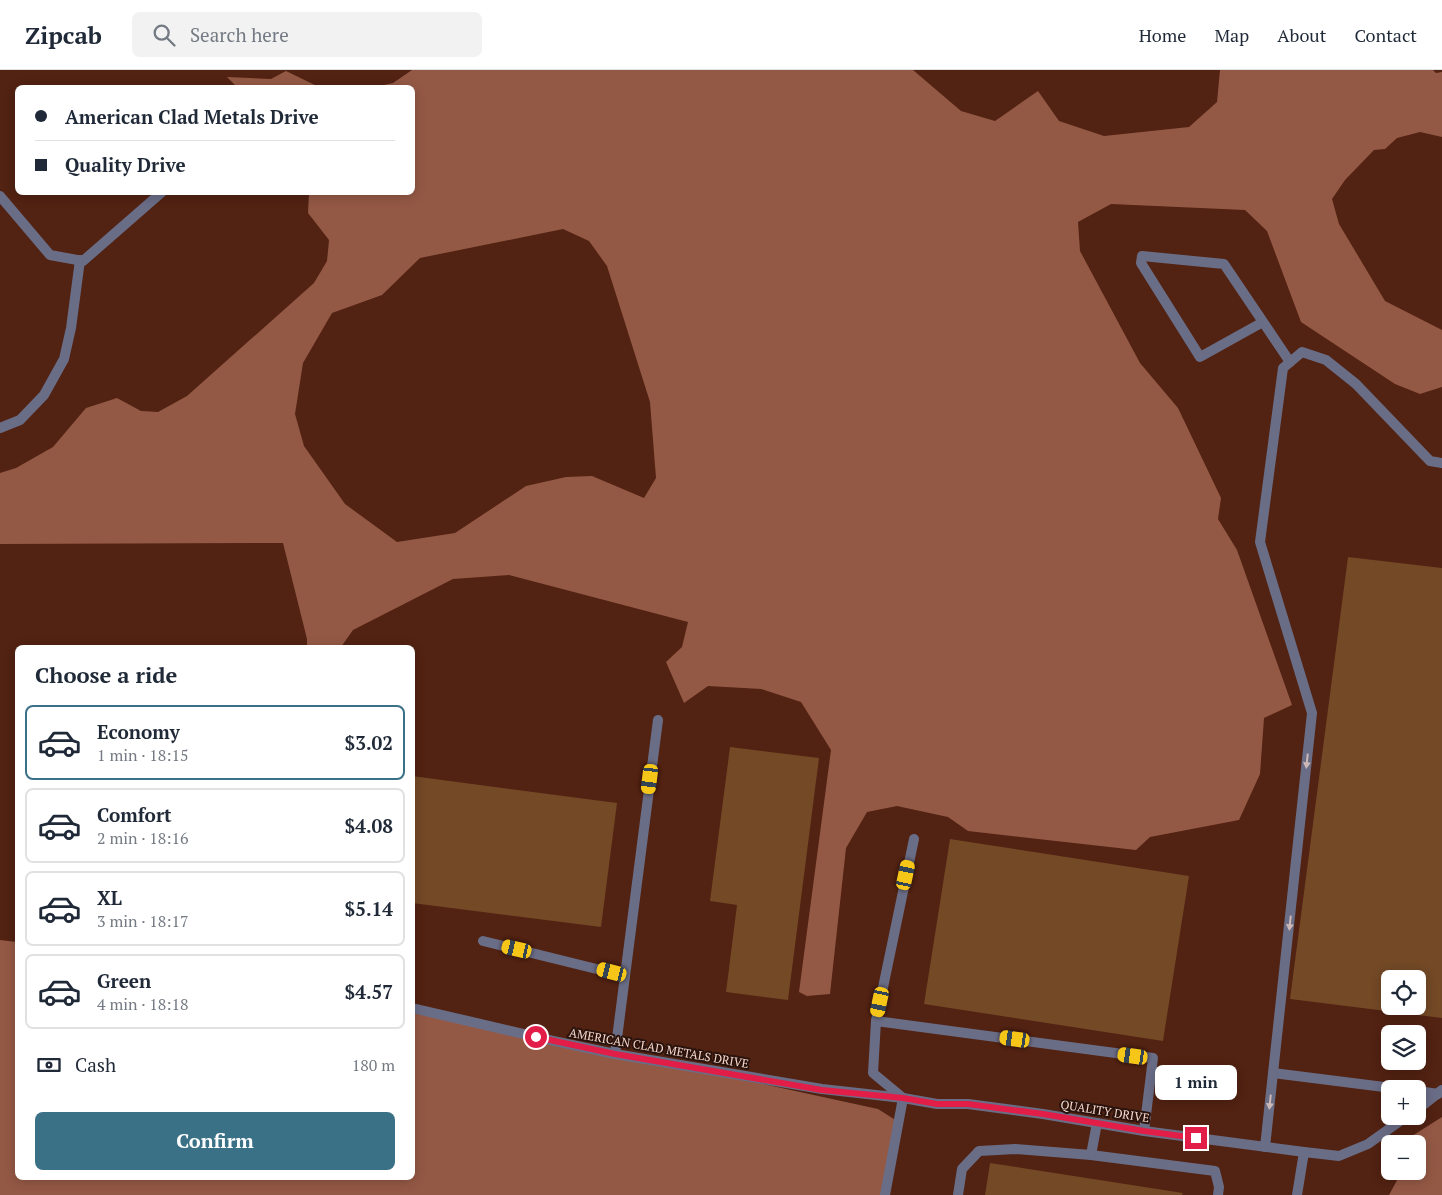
<!DOCTYPE html>
<meta charset="utf-8">
<style>
body{margin:0;font-family:"PT Serif",serif;background:#f2f2f3;color:#1f2937;height:100vh;display:flex;flex-direction:column;font-size:19px;white-space:nowrap}
*{box-sizing:border-box;margin:0}
p{font-size:16px;color:#747a83}
.icon{flex:none;width:28px;height:28px;fill:none;stroke:currentColor;stroke-width:2;stroke-linecap:round;stroke-linejoin:round}
.map{position:relative;flex:1;overflow:hidden}
.drawer{position:absolute;left:15px;top:575px;width:400px;height:535px;display:flex;flex-direction:column;background:#fff;border-radius:8px;box-shadow:0 2px 12px #0003}
.drawer>*{flex:none}
.guide{position:absolute;left:15px;top:15px;width:400px;height:110px;border-radius:8px;box-shadow:0 2px 12px #0003;display:grid;align-content:center;height:110px;padding:0 20px;background:#fff}
.tools{position:absolute;left:1381px;top:900px;display:grid;gap:10px}
.tools a{display:grid;place-items:center;width:45px;height:45px;border-radius:8px;background:#fff;box-shadow:0 2px 12px #0003;font-size:25px}
.end{position:absolute;width:22px;height:22px;margin:-11px;border:6px solid #e11d48;background:#fff;box-shadow:0 0 0 2px #fff}
.from{border-radius:50%}
.bubble{position:absolute;height:35px;border-radius:8px;background:#fff;box-shadow:0 2px 12px #0003;font-size:16px;font-weight:600;line-height:35px;text-align:center}
.car{position:absolute;width:15px;height:30px;margin:-15px -8px;border-radius:6px;box-shadow:0 0 4px 1px #0007;background:linear-gradient(#f5c518 24%,#345 0 40%,#f5c518 0 76%,#345 0 86%,#f5c518 0)}
.guide b{display:flex;align-items:center;gap:18px;height:48px;font-size:19px}
.guide b+b{border-top:1px solid #e0e1e3}
.guide i{width:12px;height:12px;background:#1f2937}
ul{padding:0;list-style:none}
li{display:flex;align-items:center;gap:15px;height:75px;margin:0 10px 8px;padding:0 10px;border:2px solid #e0e1e3;border-radius:8px}
li div{flex:1}
li b{display:block;font-size:19px}
li em{font-style:normal;font-weight:600}
li.current{border-color:#3a7186}
li>.icon{width:45px;height:45px;stroke-width:1.5}
h2{padding:0 20px;font-size:22px;line-height:60px}
.pay{display:flex;align-items:center;gap:12px;height:55px;padding:0 20px;font-size:19px}
.pay p{margin-inline-start:auto}
.primary-button{display:flex;gap:10px;margin-top:auto;padding:10px 20px}
.primary-button a{flex:1;height:58px;border-radius:8px;background:#3a7186;color:#fff;font-size:20px;font-weight:600;line-height:58px;text-align:center}
header{display:flex;align-items:center;gap:30px;box-sizing:border-box;height:70px;padding:0 25px;background:#fff;border-bottom:1px solid #e0e1e3}
header strong{font-size:24px}
nav{display:flex;gap:28px;margin-inline-start:auto;font-size:18px}
.search{width:350px;height:45px;background:#f2f2f3;display:flex;align-items:center;gap:12px;box-sizing:border-box;padding:0 18px;border-radius:8px;color:#747a83;font-size:19px}
.map>svg:first-child{display:block}
</style>
<header>
<strong>Zipcab</strong>
<div class="search"><svg class="icon" aria-label="search" viewBox="0 0 24 24"><circle cx="10" cy="10" r="6"/><path d="M15 15l6 6"/></svg>Search here</div>
<nav><a>Home</a><a>Map</a><a>About</a><a>Contact</a></nav>
</header>
<div class="map">
<svg width="1442" height="1125" viewBox="0 0 1442 1125">
<rect width="100%" height="100%" fill="#522212"/>
<g fill="#945945" fill-rule="evenodd">
<path d="M412 0H913L961 41 995 51 1038 21 1059 51 1104 66 1189 57 1217 32 1220 0H1433L1436 3 1442 2V67L1420 62 1397 68 1385 79 1374 80 1345 110 1332 129 1339 154 1385 231 1442 260V317L1420 324 1395 314 1301 252 1267 161 1245 140 1111 134 1078 152 1080 181 1140 293 1178 338 1221 428 1218 449 1237 480 1292 635 1264 648 1260 704 1239 750 1150 767 1136 780 968 761 948 747 897 736 867 742 846 778 830 924 807 926 799 922 831 680 801 632 761 619 708 616 684 633 666 592 682 577 688 552 509 505 453 509 353 560 341 577H307V569L283 473 0 474V403L16 398 53 377 86 338 117 328 141 341 158 342 187 326 314 213 327 191 329 170 308 143 309 123 412 122V18L375 17 393 13ZM563 159 589 171 607 196 650 332 656 408 644 428 592 406 566 407 526 416 455 463 397 472 345 434 304 376 295 344 303 293 332 243 382 225 420 188Z"/>
<path d="M286 1 319 17H237L227 7 271 9Z"/>
<path d="M0 870 17 872 18 1108H412L413 938 878 1039 897 1051 887 1125H0Z"/>
<path d="M1442 1047V1125H1389L1402 1101H1418V1074H1404V1071Z"/>
</g>
<g fill="#734926" fill-rule="evenodd">
<path d="M1348 487 1442 498V948L1290 929ZM1390 909H1418V936H1390Z"/>
<path d="M730 677 819 688 788 930 726 922 737 835 710 831Z"/>
<path d="M412 706 617 733 601 857 412 833Z"/>
<path d="M950 769 1189 806 1163 971 924 934Z"/>
<path d="M990 1093 1183 1123 1182 1125H985Z"/>
</g>
<g fill="none" stroke-linecap="round" stroke-linejoin="round">
<g stroke="#6a6d86" stroke-width="10">
<path d="M0 126 50 185 83 191 162 122"/>
<path d="M1263 252 1200 287 1141 193 1142 186 1224 194 1290 292"/>
<path d="M0 358 20 350 44 325 64 289 71 258 80 190"/>
<path d="M483 871 625 906 615 984"/>
<path d="M625 906 658 650"/>
<path d="M876 951 1153 988 1144 1061"/>
<path d="M1273 1003 1400 1019"/>
<path d="M1418 1021 1438 1024"/>
<path d="M903 1028 873 1003 876 951 914 769"/>
<path d="M1418 1039 1442 1020"/>
<path d="M1097 1053 1091 1085 1215 1101 1219 1117 1218 1125"/>
<path d="M1265 1077 1312 643 1260 472 1283 298 1302 282 1326 290 1356 314 1430 391 1442 393"/>
<path d="M958 1125 962 1099 979 1081 1015 1079 1091 1085"/>
<path d="M1297 1125 1304 1082 1339 1086 1368 1074 1407 1046"/>
</g>
<g stroke="#6a6d86" stroke-width="10">
<path d="M412 938 554 971 615 984 822 1019 903 1028 937 1034H968L1043 1044 1144 1061 1304 1082"/>
<path d="M885 1125 903 1028"/>
</g>
</g>
<defs><path id="oneway-solid" d="M-6-.8H1V-3.2L6.5 0L1 3.2V.8H-6Z" transform="scale(1.25)"/></defs>
<g fill="#cdb8b8">
<use href="#oneway-solid" transform="translate(1307 691) rotate(96)"/>
<use href="#oneway-solid" transform="translate(1290 853) rotate(96)"/>
<use href="#oneway-solid" transform="translate(1270 1032) rotate(96)"/>
</g>
<g fill="none" stroke-linecap="round" stroke-linejoin="round">
<path stroke="#e11d48" stroke-width="6" d="M536 967 615 984 822 1020 903 1028 937 1034H968L1043 1044 1144 1061 1196 1068"/>
</g>
<g text-anchor="middle" dominant-baseline="central" stroke-width="4" stroke-linejoin="round" paint-order="stroke">
<g font-size="12" fill="#f7d8cd" stroke="#29130c">
<text transform="translate(659 978) rotate(10)">AMERICAN CLAD METALS DRIVE</text>
<text transform="translate(1105 1041) rotate(9)">QUALITY DRIVE</text>
</g>
</g>
</svg>
<div class="tools">
<a><svg class="icon" aria-label="locate" viewBox="0 0 24 24"><circle cx="12" cy="12" r="6"/><path d="M12 2v4M12 18v4M2 12h4M18 12h4"/></svg></a>
<a><svg class="icon" aria-label="layers" viewBox="0 0 24 24"><path d="M12 4l9 5-9 5-9-5zM3 14l9 5 9-5"/></svg></a>
<a>+</a>
<a>−</a>
</div>
<i class="end from" style="left:536px;top:967px"></i>
<i class="end" style="left:1196px;top:1068px"></i>
<div class="bubble" style="left:1155px;top:995px;width:82px">1 min</div>
<i class="car" style="left:650px;top:709px;rotate:187deg"></i>
<i class="car" style="left:906px;top:805px;rotate:12deg"></i>
<i class="car" style="left:517px;top:879px;rotate:283deg"></i>
<i class="car" style="left:612px;top:902px;rotate:284deg"></i>
<i class="car" style="left:880px;top:932px;rotate:192deg"></i>
<i class="car" style="left:1015px;top:969px;rotate:278deg"></i>
<i class="car" style="left:1133px;top:986px;rotate:278deg"></i>
<div class="guide">
<b><i class="from"></i>American Clad Metals Drive</b>
<b><i></i>Quality Drive</b>
</div>
<section class="drawer">
<h2>Choose a ride</h2>
<ul>
<li class="current"><svg class="icon" aria-label="car" viewBox="0 0 24 24"><path d="M5 17H2v-5l4-1 3-4h7l3 4 3 1v5h-3M9 17h6M6 11h13"/><circle cx="7" cy="17" r="2"/><circle cx="17" cy="17" r="2"/></svg><div><b>Economy</b><p>1 min · 18:15</p></div><em>$3.02</em></li>
<li><svg class="icon" aria-label="car" viewBox="0 0 24 24"><path d="M5 17H2v-5l4-1 3-4h7l3 4 3 1v5h-3M9 17h6M6 11h13"/><circle cx="7" cy="17" r="2"/><circle cx="17" cy="17" r="2"/></svg><div><b>Comfort</b><p>2 min · 18:16</p></div><em>$4.08</em></li>
<li><svg class="icon" aria-label="car" viewBox="0 0 24 24"><path d="M5 17H2v-5l4-1 3-4h7l3 4 3 1v5h-3M9 17h6M6 11h13"/><circle cx="7" cy="17" r="2"/><circle cx="17" cy="17" r="2"/></svg><div><b>XL</b><p>3 min · 18:17</p></div><em>$5.14</em></li>
<li><svg class="icon" aria-label="car" viewBox="0 0 24 24"><path d="M5 17H2v-5l4-1 3-4h7l3 4 3 1v5h-3M9 17h6M6 11h13"/><circle cx="7" cy="17" r="2"/><circle cx="17" cy="17" r="2"/></svg><div><b>Green</b><p>4 min · 18:18</p></div><em>$4.57</em></li>
</ul>
<div class="pay"><svg class="icon" aria-label="cash" viewBox="0 0 24 24"><path d="M3 7h18v10H3z"/><circle cx="12" cy="12" r="2"/></svg>Cash<p>180 m</p></div>
<div class="primary-button"><a>Confirm</a></div>
</section>
</div>
